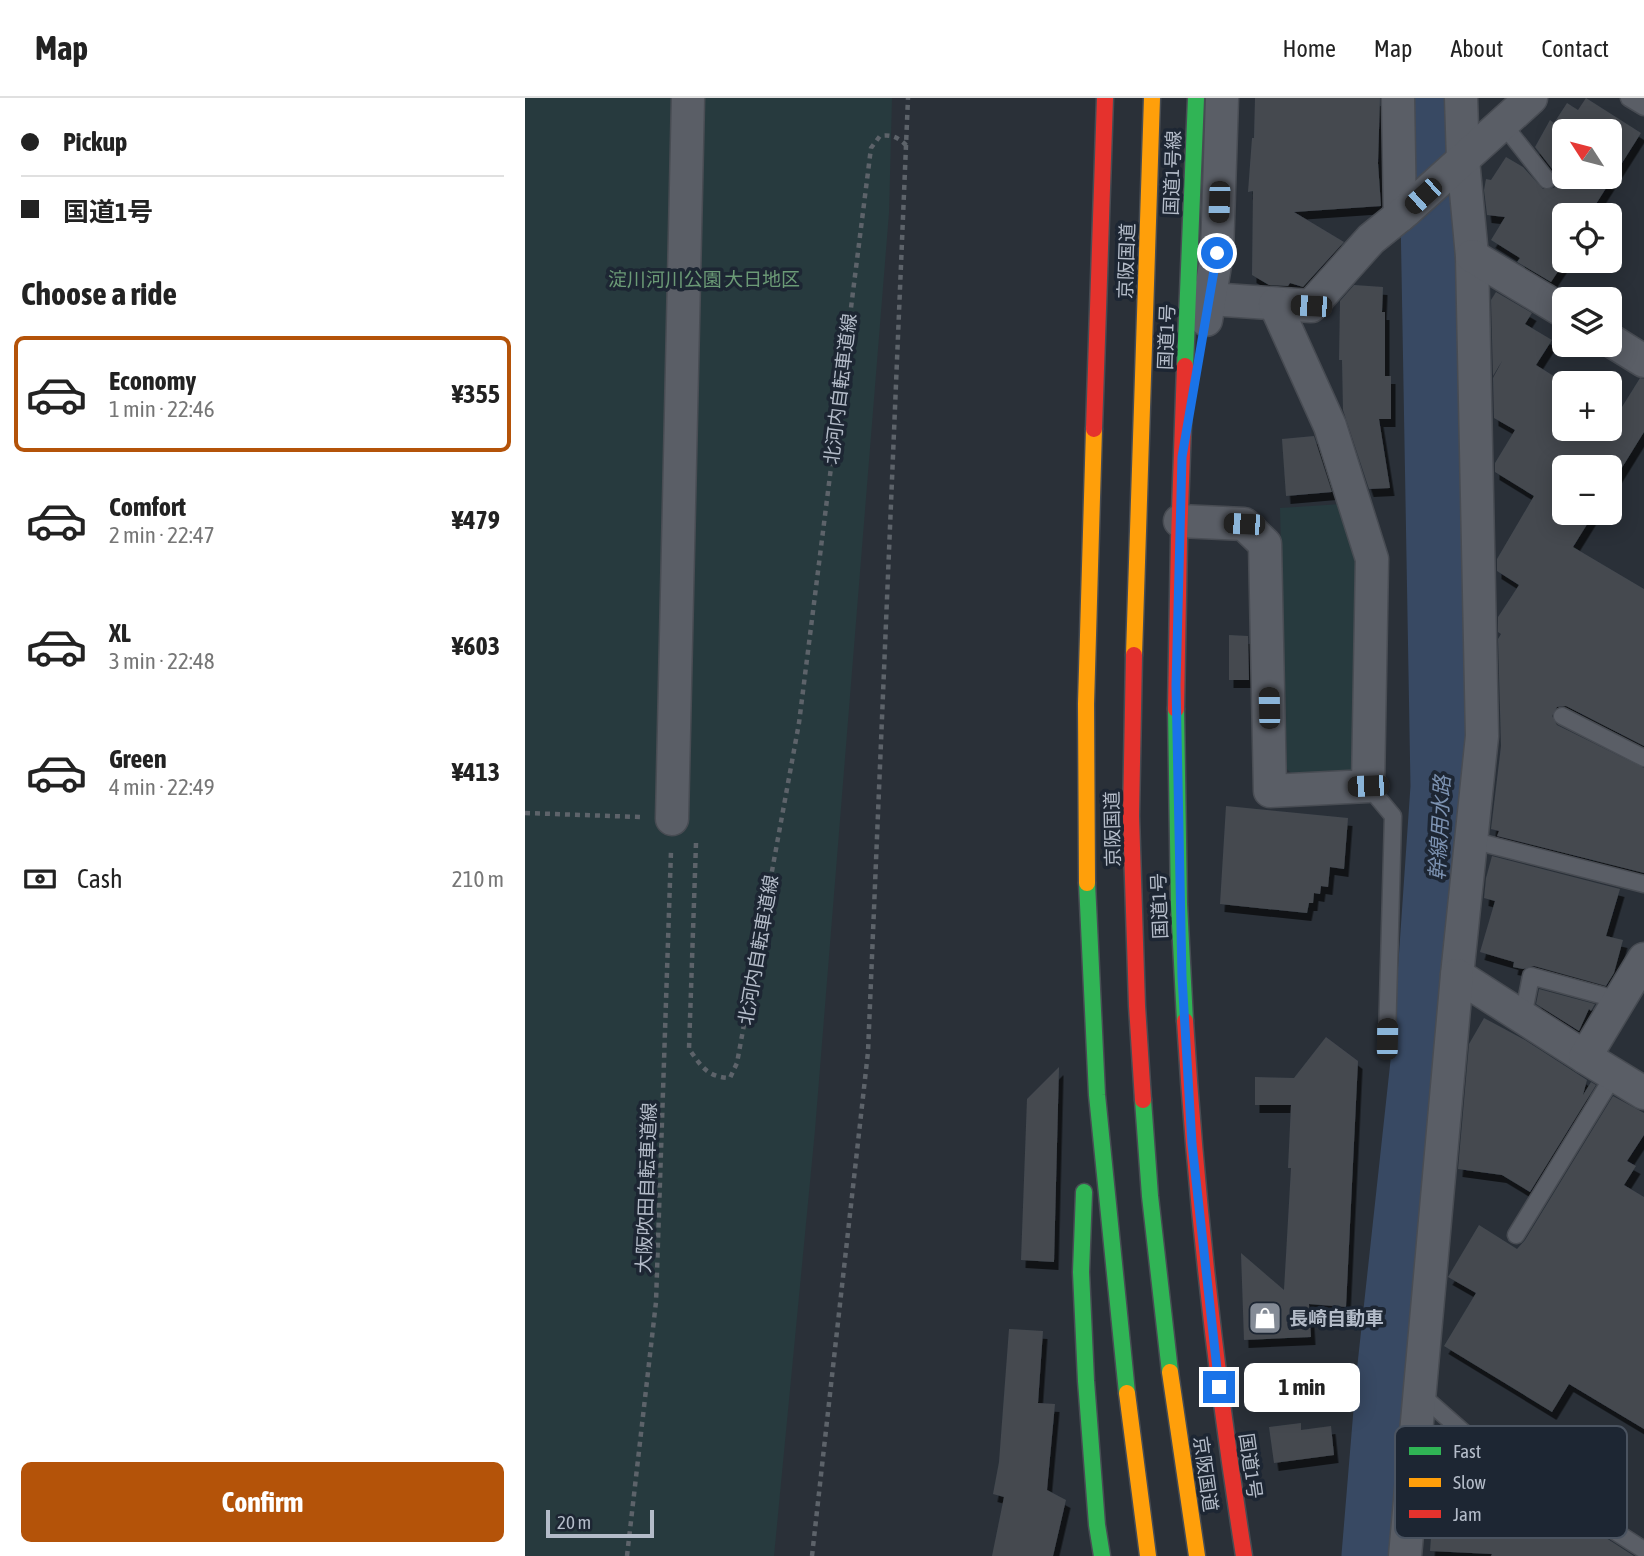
<!DOCTYPE html>
<meta charset="utf-8">
<style>
body{margin:0;font-family:"Asap Condensed","Noto Sans JP",sans-serif;background:#f6f6f6;color:#222;height:100vh;display:flex;flex-direction:column;font-size:26px;white-space:nowrap}
*{box-sizing:border-box;margin:0}
p{font-size:23px;color:#767676}
.icon{flex:none;width:38px;height:38px;fill:none;stroke:currentColor;stroke-width:2;stroke-linecap:round;stroke-linejoin:round}
.map{position:relative;flex:1;overflow:hidden}
.details{display:flex;flex-direction:column;background:#fff;width:525px}
.details>*{flex:none}
.top-card{display:grid;align-content:center;height:154px;padding:0 21px;background:#fff}
.needle{width:46px;rotate:306deg}
.controls{position:absolute;left:1027px;top:21px;display:grid;gap:14px}
.controls a{display:grid;place-items:center;width:70px;height:70px;border-radius:10px;background:#fff;box-shadow:0 4px 18px #0003;font-size:35px}
.scale{position:absolute;left:21px;bottom:18px;width:108px;box-sizing:border-box;padding-left:7px;border:4px solid #b4bcc9;border-top:0;font-size:19px;line-height:24px;white-space:nowrap;color:#b4bcc9;-webkit-text-stroke:5px #1d2633;paint-order:stroke}
.end{position:absolute;width:32px;height:32px;margin:-16px;border:9px solid #1a73e8;background:#fff;box-shadow:0 0 0 4px #fff}
.from{border-radius:50%}
.bubble{position:absolute;height:49px;border-radius:10px;background:#fff;box-shadow:0 4px 18px #0003;font-size:23px;font-weight:700;line-height:49px;text-align:center}
.car{position:absolute;width:21px;height:42px;margin:-21px -10px;border-radius:9px;box-shadow:0 0 5px 2px #0007;background:linear-gradient(#222 24%,#8ab4d8 0 40%,#222 0 76%,#8ab4d8 0 86%,#222 0)}
.top-card b{display:flex;align-items:center;gap:24px;height:66px;font-size:26px}
.top-card b+b{border-top:2px solid #e0e0e0}
.top-card i{width:18px;height:18px;background:#222}
ul{padding:0;list-style:none}
li{display:flex;align-items:center;gap:21px;height:116px;margin:0 14px 10px;padding:0 7px;border:4px solid transparent;border-radius:10px}
li div{flex:1}
li b{display:block;font-size:26px}
li em{font-style:normal;font-weight:700}
li.active{border-color:#b45309}
li>.icon{width:63px;height:63px;stroke-width:1.5}
h2{padding:0 21px;font-size:32px;line-height:84px}
.pay{display:flex;align-items:center;gap:18px;height:77px;padding:0 21px;font-size:26px}
.pay p{margin-inline-start:auto}
.cta{display:flex;gap:14px;margin-top:auto;padding:14px 21px}
.cta a{flex:1;height:80px;border-radius:10px;background:#b45309;color:#fff;font-size:28px;font-weight:700;line-height:80px;text-align:center}
header{display:flex;align-items:center;gap:42px;box-sizing:border-box;height:98px;padding:0 35px;background:#fff;border-bottom:2px solid #e0e0e0}
header strong{font-size:33px}
nav{display:flex;gap:38px;margin-inline-start:auto;font-size:24px}
main{display:flex;flex:1;min-height:0}
.map>svg:first-child{display:block}
</style>
<header>
<strong>Map</strong>
<nav><a>Home</a><a>Map</a><a>About</a><a>Contact</a></nav>
</header>
<main>
<section class="details">
<div class="top-card">
<b><i class="from"></i>Pickup</b>
<b><i></i>国道1号</b>
</div>
<h2>Choose a ride</h2>
<ul>
<li class="active"><svg class="icon" aria-label="car" viewBox="0 0 24 24"><path d="M5 17H2v-5l4-1 3-4h7l3 4 3 1v5h-3M9 17h6M6 11h13"/><circle cx="7" cy="17" r="2"/><circle cx="17" cy="17" r="2"/></svg><div><b>Economy</b><p>1 min · 22:46</p></div><em>¥355</em></li>
<li><svg class="icon" aria-label="car" viewBox="0 0 24 24"><path d="M5 17H2v-5l4-1 3-4h7l3 4 3 1v5h-3M9 17h6M6 11h13"/><circle cx="7" cy="17" r="2"/><circle cx="17" cy="17" r="2"/></svg><div><b>Comfort</b><p>2 min · 22:47</p></div><em>¥479</em></li>
<li><svg class="icon" aria-label="car" viewBox="0 0 24 24"><path d="M5 17H2v-5l4-1 3-4h7l3 4 3 1v5h-3M9 17h6M6 11h13"/><circle cx="7" cy="17" r="2"/><circle cx="17" cy="17" r="2"/></svg><div><b>XL</b><p>3 min · 22:48</p></div><em>¥603</em></li>
<li><svg class="icon" aria-label="car" viewBox="0 0 24 24"><path d="M5 17H2v-5l4-1 3-4h7l3 4 3 1v5h-3M9 17h6M6 11h13"/><circle cx="7" cy="17" r="2"/><circle cx="17" cy="17" r="2"/></svg><div><b>Green</b><p>4 min · 22:49</p></div><em>¥413</em></li>
</ul>
<div class="pay"><svg class="icon" aria-label="cash" viewBox="0 0 24 24"><path d="M3 7h18v10H3z"/><circle cx="12" cy="12" r="2"/></svg>Cash<p>210 m</p></div>
<div class="cta"><a>Confirm</a></div>
</section>
<div class="map">
<svg width="1119" height="1458" viewBox="0 0 1119 1458">
<defs>
<filter id="shadow"><feDropShadow dx="4.5" dy="8" stdDeviation="0" flood-color="#0009"/></filter>
</defs>
<rect width="100%" height="100%" fill="#2a3038"/>
<g fill="#273a3e">
<path d="M0 0H367L364 115 290 1032 249 1458H0Z"/>
<path d="M817 406 833 464V670L823 678 772 681 762 671 755 410Z"/>
</g>
<g fill="none" stroke-linecap="round" stroke-linejoin="round">
<path stroke="#384963" stroke-width="65" d="M849 1458 864 1277 901 937 918 689 906 0"/>
</g>
<g fill="#444950" fill-rule="evenodd" filter="url(#shadow)">
<path d="M730 0H855L853 65 856 108 769 114 819 144 778 189 765 185 763 188 744 187 727 177 728 93 723 94 727 40H729Z"/>
<path d="M1061 0 1116 35 1064 117H1040V163L1026 184 992 164 995 160 966 142 980 119 962 117 959 92 961 81 966 82 981 59 998 69 1018 91 1029 90 1032 85 1031 76 1010 49 1025 22 1029 25 1042 5 1053 12ZM1040 33H1085V79H1040Z"/>
<path d="M829 187 858 189 857 214H860V278H866V321H854L865 390 844 391 818 312 817 262H814L815 203Z"/>
<path d="M971 194 1007 215 1000 226 1027 242 1011 267 1040 285V331H1085V313L1092 317 1115 280 1119 281V334L1085 389V369H1040V415H1069L1048 449 1119 491V648L1041 608 1032 609 1027 618 1032 627 1119 670V775L972 738 974 733 966 731 976 648 973 541 976 536 973 534V519L994 487 972 473V461L1009 398 970 374V365L990 332 969 320 968 280 977 263 968 278 966 202Z"/>
<path d="M789 338 807 394 761 398 757 341Z"/>
<path d="M704 537 723 538 724 582H704Z"/>
<path d="M701 708 823 720 819 771 805 769 803 789 796 788 795 796 789 795 788 805H784L782 815 695 806Z"/>
<path d="M967 758 1095 791 1081 838 1098 842 1089 875 1081 888 1009 868 998 871 988 869 989 864 955 854 970 803 959 800 961 780Z"/>
<path d="M1014 891 1070 906 1066 913 1064 911 1054 933 1011 906Z"/>
<path d="M959 920 1000 942 1062 982 1058 997 1066 984 1071 987 1005 1094 977 1077 933 1071 944 946Z"/>
<path d="M801 939 833 963 821 1209 784 1206 786 1239 719 1242 716 1155 759 1192 766 1070H763L766 1007H730V979L769 980Z"/>
<path d="M534 969 529 1164 496 1162 502 1001Z"/>
<path d="M1088 998 1119 1015V1037L1102 1063 1111 1068 1099 1087 1119 1099V1331L1044 1286 1027 1314 919 1248 951 1195 923 1179 954 1127 992 1151 1000 1142Z"/>
<path d="M484 1231 518 1233 513 1305 530 1306 522 1392 541 1402 528 1458H467L479 1399 468 1396 474 1364Z"/>
<path d="M776 1325V1332L806 1328 809 1357 749 1365 744 1329Z"/>
<path d="M929 1340 1034 1439 1047 1418 1109 1458H966L967 1456 905 1453 912 1358Z"/>
</g>
<g fill="none" stroke-linecap="round" stroke-linejoin="round">
<defs>
<g id="lane">
<path d="M1104 0 1119 9"/>
<path d="M978 26 1022 82"/>
<path d="M1037 618 1119 660"/>
<path d="M843 688 868 718 862 941"/>
<path d="M946 742 1119 786"/>
<path d="M998 919 1006 878 1094 902"/>
<path d="M991 1137 1089 977"/>
<path d="M894 1295 1027 1412 1049 1407 1119 1452"/>
</g>
<g id="street">
<path d="M873 0 875 118"/>
<path d="M936 0 938 62 947 158 957 638 932 877 1060 959"/>
<path d="M947 158 1040 214"/>
<path d="M685 201 786 208 846 141 882 112 1006 0"/>
<path d="M681 222 692 155 697 0"/>
<path d="M1085 242 1119 263"/>
<path d="M655 423 719 426 740 446 745 693 843 688 847 461 805 328 750 206"/>
<path d="M147 721 163 0"/>
<path d="M1119 861 1060 959 1119 995"/>
<path d="M880 1458 932 877"/>
</g>
<g id="fast">
<path d="M660 268 671 0"/>
<path d="M651 611 654 806 660 923"/>
<path d="M562 785 572 997 602 1295"/>
<path d="M618 1002 625 1098 645 1274"/>
<path d="M559 1094 556 1174 561 1283 572 1427 577 1458"/>
</g>
<g id="slow">
<path d="M609 557 627 0"/>
<path d="M562 785 561 606 569 331"/>
<path d="M645 1274 672 1458"/>
<path d="M602 1295 623 1458"/>
</g>
<g id="jam">
<path d="M569 331 580 0"/>
<path d="M609 557 606 718 612 908 618 1002"/>
<path d="M651 611 654 441 660 268"/>
<path d="M660 923C671 1102 691 1280 719 1458"/>
</g>
</defs>
<use href="#lane" stroke="#484c53" stroke-width="19"/>
<use href="#street" stroke="#484c53" stroke-width="35"/>
<use href="#fast" stroke="#474c53" stroke-width="19"/>
<use href="#slow" stroke="#474c53" stroke-width="19"/>
<use href="#jam" stroke="#474c53" stroke-width="19"/>
<g stroke="#5d636a" stroke-width="4.5" stroke-dasharray="5 5" stroke-linecap="butt">
<path d="M0 715 115 719"/>
<path d="M171 745 164 951C177 969 182 979 205 980L212 965 274 625 346 50 355 38C368 36 374 40 383 49"/>
<path d="M102 1458 131 1204 146 753"/>
<path d="M287 1458 343 954 383 0"/>
</g>
<use href="#lane" stroke="#5a5e66" stroke-width="16"/>
<use href="#street" stroke="#5a5e66" stroke-width="32"/>
<use href="#fast" stroke="#30b455" stroke-width="16"/>
<use href="#slow" stroke="#ff9f0a" stroke-width="16"/>
<use href="#jam" stroke="#e5322d" stroke-width="16"/>
</g>
<g fill="none" stroke-linecap="round" stroke-linejoin="round">
<path stroke="#1a73e8" stroke-width="9" d="M692 155 657 359 651 587 657 879 667 1046 694 1289"/>
</g>
<defs>
<symbol id="shop-square" viewBox="-11 -11 22 22"><rect x="-9" y="-9" width="18" height="18" rx="4" fill="#848b96" stroke="#1d2633"/><path d="M-5-2.5h2.3a2.7 3.5 0 0 1 5.4 0H5L5.5 6h-11ZM-1.5-2.5h3a1.5 2.3 0 0 0-3 0Z" fill="#fff"/></symbol>
</defs>
<g fill-rule="evenodd">
<use href="#shop-square" x="721" y="1201" width="38" height="38"/>
</g>
<g text-anchor="middle" dominant-baseline="central" stroke-width="7" stroke-linejoin="round" paint-order="stroke">
<g font-size="19" fill="#b4bcc9" stroke="#1d2633">
<text transform="translate(647 75) rotate(-88)">国道1号線</text>
<text transform="translate(601 163) rotate(-88)">京阪国道</text>
<text transform="translate(641 239) rotate(-88)">国道1号</text>
<text transform="translate(315 291) rotate(-83)">北河内自転車道線</text>
<text transform="translate(587 731) rotate(-91)">京阪国道</text>
<text transform="translate(634 808) rotate(-92)">国道1号</text>
<text transform="translate(233 852) rotate(-80)">北河内自転車道線</text>
<text transform="translate(121 1090) rotate(-88)">大阪吹田自転車道線</text>
<text transform="translate(726 1368) rotate(82)">国道1号</text>
<text transform="translate(681 1376) rotate(82)">京阪国道</text>
</g>
<g font-size="19" fill="#6b9a76" stroke="#1d2633">
<text x="179" y="181">淀川河川公園 大日地区</text>
</g>
<g font-size="19" font-weight="bold" fill="#b4bcc9" stroke="#1d2633" text-anchor="start">
<text x="764" y="1220">長崎自動車</text>
</g>
<g font-size="21" font-style="italic" fill="#7c92b1" stroke="#1d2633">
<text transform="translate(914 730) rotate(-87)">幹線用水路</text>
</g>
</g>
<rect x="870" y="1328" width="232" height="112" rx="10" fill="#1d2633" stroke="#4a5360" stroke-width="2"/>
<rect x="884" y="1349" width="32" height="8" fill="#30b455"/>
<rect x="884" y="1380" width="32" height="9" fill="#ff9f0a"/>
<rect x="884" y="1412" width="32" height="8" fill="#e5322d"/>
<g font-size="19" fill="#b4bcc9">
<text x="928" y="1360">Fast</text>
<text x="928" y="1391">Slow</text>
<text x="928" y="1423">Jam</text>
</g>
</svg>
<div class="controls">
<a><svg class="needle" viewBox="-14 -14 28 28"><path d="M0-13l5 13h-10z" fill="#e53935"/><path d="M0 13l5-13h-10z" fill="#767676"/></svg></a>
<a><svg class="icon" aria-label="locate" viewBox="0 0 24 24"><circle cx="12" cy="12" r="6"/><path d="M12 2v4M12 18v4M2 12h4M18 12h4"/></svg></a>
<a><svg class="icon" aria-label="layers" viewBox="0 0 24 24"><path d="M12 4l9 5-9 5-9-5zM3 14l9 5 9-5"/></svg></a>
<a>+</a>
<a>−</a>
</div>
<div class="scale">20 m</div>
<i class="end from" style="left:692px;top:155px"></i>
<i class="end" style="left:694px;top:1289px"></i>
<div class="bubble" style="left:719px;top:1265px;width:116px">1 min</div>
<i class="car" style="left:898px;top:98px;rotate:228deg"></i>
<i class="car" style="left:694px;top:104px;rotate:182deg"></i>
<i class="car" style="left:786px;top:208px;rotate:273deg"></i>
<i class="car" style="left:719px;top:426px;rotate:273deg"></i>
<i class="car" style="left:744px;top:610px;rotate:359deg"></i>
<i class="car" style="left:843px;top:688px;rotate:268deg"></i>
<i class="car" style="left:862px;top:941px;rotate:1deg"></i>
</div>
</main>
